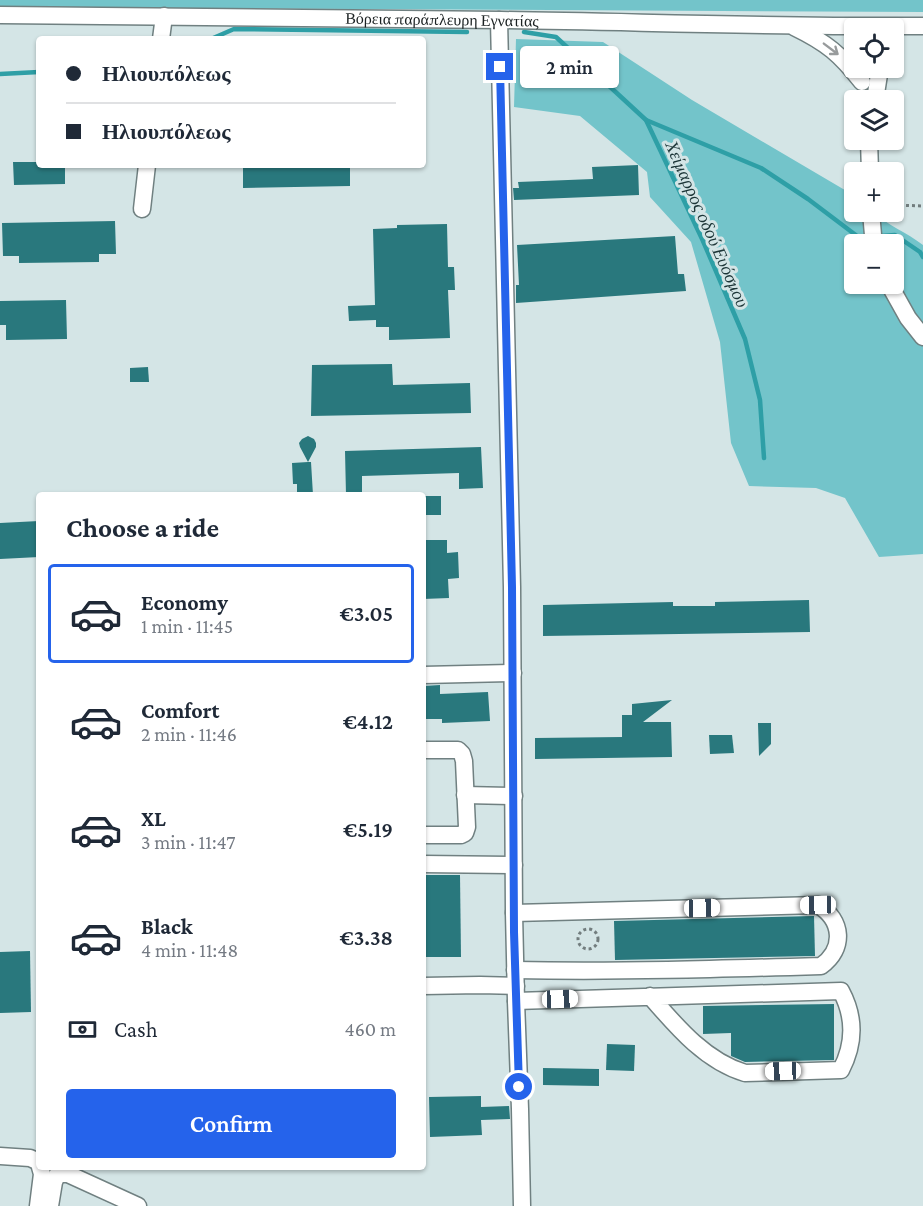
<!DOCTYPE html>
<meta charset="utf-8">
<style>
body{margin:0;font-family:"Crimson Pro",serif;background:#f6f6f7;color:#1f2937;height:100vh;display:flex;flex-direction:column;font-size:22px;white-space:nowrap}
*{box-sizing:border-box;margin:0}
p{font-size:20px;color:#747a83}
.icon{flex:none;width:33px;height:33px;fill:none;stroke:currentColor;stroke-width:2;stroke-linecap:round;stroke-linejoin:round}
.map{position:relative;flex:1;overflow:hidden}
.sheet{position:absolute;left:36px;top:492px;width:390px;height:678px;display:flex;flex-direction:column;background:#fff;border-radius:6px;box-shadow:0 2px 4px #0004}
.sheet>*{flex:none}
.hud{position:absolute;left:36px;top:36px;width:390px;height:132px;border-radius:6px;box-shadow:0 2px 4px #0004;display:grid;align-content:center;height:132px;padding:0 30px;background:#fff}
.controls{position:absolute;left:844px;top:18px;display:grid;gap:12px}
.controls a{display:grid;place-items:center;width:60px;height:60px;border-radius:6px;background:#fff;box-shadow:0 2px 4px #0004;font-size:30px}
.end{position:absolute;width:27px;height:27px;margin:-14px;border:8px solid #2563eb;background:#fff;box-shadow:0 0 0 3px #fff}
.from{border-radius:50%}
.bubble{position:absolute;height:42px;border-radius:6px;background:#fff;box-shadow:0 2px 4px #0004;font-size:20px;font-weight:600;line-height:42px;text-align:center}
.car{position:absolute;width:18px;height:36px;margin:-18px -9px;border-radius:8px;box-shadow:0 0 4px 2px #0007;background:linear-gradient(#fff 24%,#345 0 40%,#fff 0 76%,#345 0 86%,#fff 0)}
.hud b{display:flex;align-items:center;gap:21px;height:57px;font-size:22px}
.hud b+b{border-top:2px solid #e0e1e3}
.hud i{width:15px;height:15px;background:#1f2937}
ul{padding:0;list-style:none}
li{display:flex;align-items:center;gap:18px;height:99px;margin:0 12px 9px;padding:0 18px;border:3px solid transparent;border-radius:6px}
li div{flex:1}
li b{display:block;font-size:22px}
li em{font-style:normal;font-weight:600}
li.active{border-color:#2563eb}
li>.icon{width:54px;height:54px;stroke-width:1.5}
h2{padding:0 30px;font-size:27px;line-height:72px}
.pay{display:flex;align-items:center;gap:15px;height:66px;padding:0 30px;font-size:22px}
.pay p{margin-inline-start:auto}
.action{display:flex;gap:12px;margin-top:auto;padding:12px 30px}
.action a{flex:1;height:69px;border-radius:6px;background:#2563eb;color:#fff;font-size:24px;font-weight:600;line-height:69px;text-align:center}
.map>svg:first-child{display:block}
</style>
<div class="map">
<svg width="923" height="1206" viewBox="0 0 923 1206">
<rect width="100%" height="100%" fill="#d4e5e6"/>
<g fill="#73c4ca" fill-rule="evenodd">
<path d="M0 0H923V12L0 7Z"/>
<path d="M516 39 603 42 692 100 855 196V212H873C889 226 906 232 923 245V554L879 557 845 498 816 488 749 486 731 443 720 342 691 242 650 197 647 172 580 116 514 107ZM855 244H894V284H855Z"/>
</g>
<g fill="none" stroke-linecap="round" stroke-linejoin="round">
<g stroke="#2e9fa6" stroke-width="4.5">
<path d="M524 32 556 37 646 120 703 241 745 339 760 400 764 458"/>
<path d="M211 39 234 29 467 32"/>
<path d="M0 74 39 72"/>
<path d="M646 120 761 168 808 199 857 236"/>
<path d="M882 236 895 235 920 252 923 257"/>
</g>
</g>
<g fill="#29787d">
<path d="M13 162H39V165H65V184L14 185Z"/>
<path d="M243 165H350V186L243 188Z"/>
<path d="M638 165 639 195 514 200 513 188H519L518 182 593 179 592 167Z"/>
<path d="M115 221 116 254H99V262L19 263V256H3L2 223Z"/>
<path d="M447 224 448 267H454L455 290H448L450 338 389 340V327H376V320L349 321 348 306 375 305 373 229 397 228V225Z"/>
<path d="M675 236 678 274H684L686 291 516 303V285H519L517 245Z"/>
<path d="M66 300 67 339 6 340V325H0V301Z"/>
<path d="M392 364 393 385 470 383 471 413 311 416 312 365Z"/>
<path d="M148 367 149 382H130V368Z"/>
<path d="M308 436 314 439 316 443V447L308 462H311L313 495H297V484H293L292 463 308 462 300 447 299 443 302 439Z"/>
<path d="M481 447 483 488 459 489V473L362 476V495H346L345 451Z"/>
<rect x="423" y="496" width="18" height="19"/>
<path d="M39 521V557L0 559V523Z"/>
<path d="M423 540H447V553L458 552 459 578 448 579 449 598 423 599Z"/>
<path d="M809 600 810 632 543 636V605L673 602V606H715V602Z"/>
<path d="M440 685V694L488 692 490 721 442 723V719H423V686Z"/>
<path d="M672 700 643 722H671L672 757 535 759V738L622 737V715H632V704Z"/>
<path d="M758 723H771V744L759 756Z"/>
<path d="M709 735H732L734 753 710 754Z"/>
<path d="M423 875H460L461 957H423Z"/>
<path d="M814 916 815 956 615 960 614 921Z"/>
<path d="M30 951 31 1012 0 1013V952Z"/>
<path d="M834 1004V1060L745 1062 731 1056V1033L703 1034V1006Z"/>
<path d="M607 1044 635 1045 634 1071 606 1070Z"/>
<path d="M543 1068 599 1069V1086L543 1085Z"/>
<path d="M481 1096V1107L509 1106 510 1119 481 1120 482 1135 430 1137 429 1097Z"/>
</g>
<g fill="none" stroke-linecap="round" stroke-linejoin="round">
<defs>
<g id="minor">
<path id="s1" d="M0 15C167 16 334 17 501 20 642 22 782 27 923 26"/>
<path d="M499 20 512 587 514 913 516 1001 520 1109 522 1206"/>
<path d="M794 27C827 43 840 54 862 82"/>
<path d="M161 39 164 16"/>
<path d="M875 100 880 68"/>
<path d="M869 140 870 172"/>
<path d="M142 209 147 165"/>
<path d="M871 212 873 235 875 244"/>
<path d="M889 284 908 318 923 337"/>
<path d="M423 675 513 673"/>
<path d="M423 750H458L462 754 464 761 467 827 465 833 461 835H423"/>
<path d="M465 795 514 796"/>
<path d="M423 864 514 865"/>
<path d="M514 913 818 905C843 920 845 949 821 966 719 969 617 972 515 970"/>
<path d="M423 986 480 985 516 986"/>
<path d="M516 1001 841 991C855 1017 855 1043 841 1070L745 1073C705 1061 676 1026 650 996"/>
<path d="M0 1156 30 1158 39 1162"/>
<path d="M38 1206 42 1174 40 1167"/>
<path d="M50 1206 54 1182 57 1175 62 1174H68L138 1206"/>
</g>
</defs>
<use href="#minor" stroke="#708081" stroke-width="19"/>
<g stroke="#727d7e" stroke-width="3" stroke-dasharray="3 3" stroke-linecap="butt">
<path d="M894 205 923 206"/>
<circle cx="588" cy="939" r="10"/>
</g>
<use href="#minor" stroke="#fff" stroke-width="16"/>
</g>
<defs><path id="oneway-shaft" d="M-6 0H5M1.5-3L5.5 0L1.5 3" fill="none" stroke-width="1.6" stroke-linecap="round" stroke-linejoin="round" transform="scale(1.5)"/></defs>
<use stroke="#989b9c" href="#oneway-shaft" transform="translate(831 49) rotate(37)"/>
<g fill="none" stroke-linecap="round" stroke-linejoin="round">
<path stroke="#2563eb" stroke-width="8" d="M500 67 512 587 514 932 519 1087"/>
</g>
<g text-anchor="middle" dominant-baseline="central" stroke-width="6" stroke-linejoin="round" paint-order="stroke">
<g font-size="16" fill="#1b2122" stroke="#d4e5e6">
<text stroke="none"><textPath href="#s1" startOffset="442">Βόρεια παράπλευρη Εγνατίας</textPath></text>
</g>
<g font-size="18" font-style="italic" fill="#1c3537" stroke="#d4e5e6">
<text transform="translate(707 224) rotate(66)">Χείμαρρος οδού Ευόσμου</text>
</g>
</g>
</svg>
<div class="controls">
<a><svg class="icon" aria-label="locate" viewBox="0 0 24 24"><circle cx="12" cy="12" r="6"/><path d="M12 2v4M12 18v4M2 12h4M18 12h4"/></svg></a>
<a><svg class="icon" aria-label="layers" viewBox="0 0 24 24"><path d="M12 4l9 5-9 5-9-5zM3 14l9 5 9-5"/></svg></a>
<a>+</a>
<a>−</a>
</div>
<i class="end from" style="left:519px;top:1087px"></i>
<i class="end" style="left:500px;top:67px"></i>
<div class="bubble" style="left:520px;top:46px;width:99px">2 min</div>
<i class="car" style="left:818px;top:905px;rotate:269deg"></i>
<i class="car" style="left:702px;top:908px;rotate:89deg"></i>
<i class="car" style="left:560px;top:999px;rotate:88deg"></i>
<i class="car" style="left:783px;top:1071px;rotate:268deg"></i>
<div class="hud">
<b><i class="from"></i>Ηλιουπόλεως</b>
<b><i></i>Ηλιουπόλεως</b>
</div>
<section class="sheet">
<h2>Choose a ride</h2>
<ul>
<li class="active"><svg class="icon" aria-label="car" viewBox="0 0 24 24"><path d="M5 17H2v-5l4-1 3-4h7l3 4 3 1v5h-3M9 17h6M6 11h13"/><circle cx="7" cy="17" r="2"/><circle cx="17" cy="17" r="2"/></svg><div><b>Economy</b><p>1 min · 11:45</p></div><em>€3.05</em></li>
<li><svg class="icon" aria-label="car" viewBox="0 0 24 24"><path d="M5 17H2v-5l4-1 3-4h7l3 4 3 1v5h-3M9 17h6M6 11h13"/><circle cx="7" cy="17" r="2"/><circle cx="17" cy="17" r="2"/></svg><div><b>Comfort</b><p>2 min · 11:46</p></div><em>€4.12</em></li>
<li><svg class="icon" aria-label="car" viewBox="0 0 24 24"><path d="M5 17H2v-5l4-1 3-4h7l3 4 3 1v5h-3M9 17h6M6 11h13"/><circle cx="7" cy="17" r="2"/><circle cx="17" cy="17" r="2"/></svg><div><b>XL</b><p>3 min · 11:47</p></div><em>€5.19</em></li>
<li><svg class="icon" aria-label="car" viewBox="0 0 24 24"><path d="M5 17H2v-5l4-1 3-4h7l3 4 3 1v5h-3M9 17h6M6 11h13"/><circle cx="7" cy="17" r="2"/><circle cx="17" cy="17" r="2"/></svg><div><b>Black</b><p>4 min · 11:48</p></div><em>€3.38</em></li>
</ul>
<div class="pay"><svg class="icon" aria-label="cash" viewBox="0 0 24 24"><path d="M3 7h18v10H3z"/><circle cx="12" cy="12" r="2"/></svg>Cash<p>460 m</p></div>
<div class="action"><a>Confirm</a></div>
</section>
</div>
